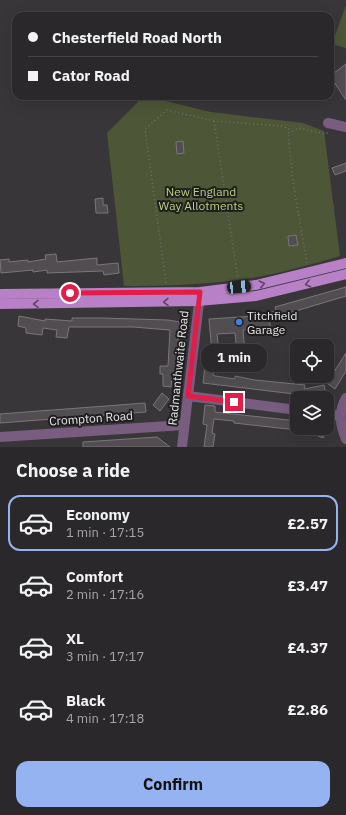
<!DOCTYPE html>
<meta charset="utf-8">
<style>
body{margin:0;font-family:"IBM Plex Sans",sans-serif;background:#333033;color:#f1f3f6;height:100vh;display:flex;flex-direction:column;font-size:15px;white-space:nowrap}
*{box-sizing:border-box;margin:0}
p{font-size:13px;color:#a6a6a9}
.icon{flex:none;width:22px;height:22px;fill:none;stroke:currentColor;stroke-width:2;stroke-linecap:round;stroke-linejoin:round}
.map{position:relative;height:447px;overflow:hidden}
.panel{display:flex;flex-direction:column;background:#2b282b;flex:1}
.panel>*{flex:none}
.hud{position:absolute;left:12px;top:12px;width:322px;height:88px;border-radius:12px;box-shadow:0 4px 16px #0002,0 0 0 1px #474447;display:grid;align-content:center;height:88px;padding:0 16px;background:#2b282b}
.controls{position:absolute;left:290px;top:339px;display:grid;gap:8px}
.controls a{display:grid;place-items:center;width:44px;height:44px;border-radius:8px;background:#2b282b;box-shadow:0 4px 16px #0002,0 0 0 1px #474447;font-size:20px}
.end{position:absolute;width:18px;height:18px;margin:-9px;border:5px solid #e11d48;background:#fff;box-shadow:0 0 0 2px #fff}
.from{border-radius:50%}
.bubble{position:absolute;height:28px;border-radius:12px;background:#2b282b;box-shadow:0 4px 16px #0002,0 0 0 1px #474447;font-size:13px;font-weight:700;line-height:28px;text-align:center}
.car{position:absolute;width:12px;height:24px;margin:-12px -6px;border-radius:5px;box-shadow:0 0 3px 1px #0007;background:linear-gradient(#222 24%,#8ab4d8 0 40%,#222 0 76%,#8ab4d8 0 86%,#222 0)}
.hud b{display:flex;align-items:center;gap:14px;height:38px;font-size:15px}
.hud b+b{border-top:1px solid #474447}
.hud i{width:10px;height:10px;background:#f1f3f6}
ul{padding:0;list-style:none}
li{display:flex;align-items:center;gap:12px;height:56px;margin:0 8px 6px;padding:0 8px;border:2px solid transparent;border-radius:12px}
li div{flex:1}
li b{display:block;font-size:15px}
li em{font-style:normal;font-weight:700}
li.on{border-color:#95b2f1}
li>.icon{width:36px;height:36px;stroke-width:1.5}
h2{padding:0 16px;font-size:18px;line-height:48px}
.cta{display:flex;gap:8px;margin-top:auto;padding:8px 16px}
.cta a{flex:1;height:46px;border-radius:12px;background:#95b2f1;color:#111;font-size:16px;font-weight:700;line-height:46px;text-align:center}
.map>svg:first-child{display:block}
</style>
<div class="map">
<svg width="346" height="447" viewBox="0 0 346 447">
<rect width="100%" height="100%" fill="#393639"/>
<g fill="#4d5636">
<path d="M346 5V48L332 44Z"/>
<path d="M144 96 211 112 303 123 324 131 340 256C306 266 272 276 237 280 199 285 162 286 124 286L107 133Z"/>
</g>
<g fill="#514d51" stroke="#7a7679">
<path d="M346 64V100L330 76Z"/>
<path d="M183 141 184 153 177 154 176 142Z"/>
<path d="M346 163V171L335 175 332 168Z"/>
<path d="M103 198V205H107L108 213H96L95 199Z"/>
<path d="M296 235 298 245 289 246 288 236Z"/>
<path d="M56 254 57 262 97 258V265L118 263 119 273 104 275 103 271 47 273V270L33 272V270L1 273 0 260 9 259V262L28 260V262L46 259 45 255Z"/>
<path d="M346 287V296L269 319 271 330 261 332 260 328 243 330 245 352 237 353 235 333 217 334 219 352 212 353 209 319 256 316 276 311 275 307Z"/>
<path d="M19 316 45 321V319L72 321V318H102L168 320 180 322 174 377H172L171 387 163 386V374H160V366H168L170 330 133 327H69L67 338 56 337 57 330 43 328 42 335 26 333V328L18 326Z"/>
<path d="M346 353V371L335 389 327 383Z"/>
<path d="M206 356 215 357 213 375 215 376 235 379V376L255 380 305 385 304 389 324 385 326 394 311 398V396L203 383Z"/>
<path d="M162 393 169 399 160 411 153 405Z"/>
<path d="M145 403 146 412 0 423V414Z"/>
<path d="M205 405 215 406V412L297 421V430L234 423V421L214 419 212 433 215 434 213 447H204L207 425 203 424Z"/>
<path d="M300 428H327L323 438Z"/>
<path d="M157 437 170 447H83V442Z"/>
</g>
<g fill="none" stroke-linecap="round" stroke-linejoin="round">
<g stroke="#747173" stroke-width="1.5" stroke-dasharray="1 3" stroke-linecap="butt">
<path d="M214 121 238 279"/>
<path d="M307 263 293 182 288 133 299 128 325 134 329 132"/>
<path d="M166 283 145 129 167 110 214 121 281 126 292 130"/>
</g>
<g stroke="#785d80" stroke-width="10">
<path d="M328 123 346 127"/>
<path d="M188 396 297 410"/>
<path d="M346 398C338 412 340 425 346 439"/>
<path d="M327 414 340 416"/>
<path d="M0 437 184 425"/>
<path d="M182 447 200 294"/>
</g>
<g stroke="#b881c7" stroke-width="10">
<path d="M0 294 200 292 256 285 346 263"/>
<path d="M0 304 198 301 256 296 346 274"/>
</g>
</g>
<defs><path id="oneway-chevron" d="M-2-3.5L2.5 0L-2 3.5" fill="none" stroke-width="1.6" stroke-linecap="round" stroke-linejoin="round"/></defs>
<g stroke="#5c4662">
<use href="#oneway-chevron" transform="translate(262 284) rotate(-12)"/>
<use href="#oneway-chevron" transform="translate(308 284) rotate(166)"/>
<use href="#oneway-chevron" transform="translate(166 302) rotate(179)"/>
<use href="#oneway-chevron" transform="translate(36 304) rotate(179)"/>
</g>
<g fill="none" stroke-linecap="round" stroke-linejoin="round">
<path stroke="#e11d48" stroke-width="5" d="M70 293 200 292 188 396 234 402"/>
</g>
<circle fill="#3f7fe0" stroke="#1f1e1f" stroke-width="1.5" cx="239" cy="322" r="4"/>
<g text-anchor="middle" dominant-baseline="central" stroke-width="4" stroke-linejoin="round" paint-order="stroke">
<g font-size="12" fill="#bcd180" stroke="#1f1e1f">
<text x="201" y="191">New England<tspan x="201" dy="14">Way Allotments</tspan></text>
</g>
<g font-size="12" fill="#e8e6e7" stroke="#1f1e1f" text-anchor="start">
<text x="247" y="315">Titchfield<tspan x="247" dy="14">Garage</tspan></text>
</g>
<g font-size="12" fill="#e8e6e7" stroke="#1f1e1f">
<text transform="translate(178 368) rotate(-84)">Radmanthwaite Road</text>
<text transform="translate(91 418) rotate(-4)">Crompton Road</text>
</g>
</g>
</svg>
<div class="controls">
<a><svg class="icon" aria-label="locate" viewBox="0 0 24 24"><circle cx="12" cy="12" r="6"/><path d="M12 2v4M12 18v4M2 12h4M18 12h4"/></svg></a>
<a><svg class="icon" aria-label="layers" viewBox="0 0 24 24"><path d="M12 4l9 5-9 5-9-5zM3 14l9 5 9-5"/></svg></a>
</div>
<i class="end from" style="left:70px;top:293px"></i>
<i class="end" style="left:234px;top:402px"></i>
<div class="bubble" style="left:201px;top:344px;width:66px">1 min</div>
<i class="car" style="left:239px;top:287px;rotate:84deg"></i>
<div class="hud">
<b><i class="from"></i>Chesterfield Road North</b>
<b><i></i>Cator Road</b>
</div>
</div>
<section class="panel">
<h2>Choose a ride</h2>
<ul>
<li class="on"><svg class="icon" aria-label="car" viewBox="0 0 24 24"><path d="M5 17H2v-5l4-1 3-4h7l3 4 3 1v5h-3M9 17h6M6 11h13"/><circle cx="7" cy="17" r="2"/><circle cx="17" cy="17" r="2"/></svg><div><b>Economy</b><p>1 min · 17:15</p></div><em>£2.57</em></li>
<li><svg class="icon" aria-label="car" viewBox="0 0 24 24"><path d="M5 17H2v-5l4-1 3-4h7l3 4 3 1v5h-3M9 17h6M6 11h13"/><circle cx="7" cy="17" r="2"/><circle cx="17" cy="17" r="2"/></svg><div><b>Comfort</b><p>2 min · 17:16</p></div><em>£3.47</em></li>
<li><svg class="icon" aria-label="car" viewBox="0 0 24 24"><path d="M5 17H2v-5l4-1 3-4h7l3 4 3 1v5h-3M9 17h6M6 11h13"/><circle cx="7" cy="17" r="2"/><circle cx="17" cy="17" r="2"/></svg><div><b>XL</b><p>3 min · 17:17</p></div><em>£4.37</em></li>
<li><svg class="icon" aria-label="car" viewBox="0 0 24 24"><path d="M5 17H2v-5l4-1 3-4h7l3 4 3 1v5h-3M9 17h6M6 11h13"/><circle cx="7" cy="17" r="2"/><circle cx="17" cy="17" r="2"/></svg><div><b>Black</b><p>4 min · 17:18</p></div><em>£2.86</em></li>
</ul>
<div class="cta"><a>Confirm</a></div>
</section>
